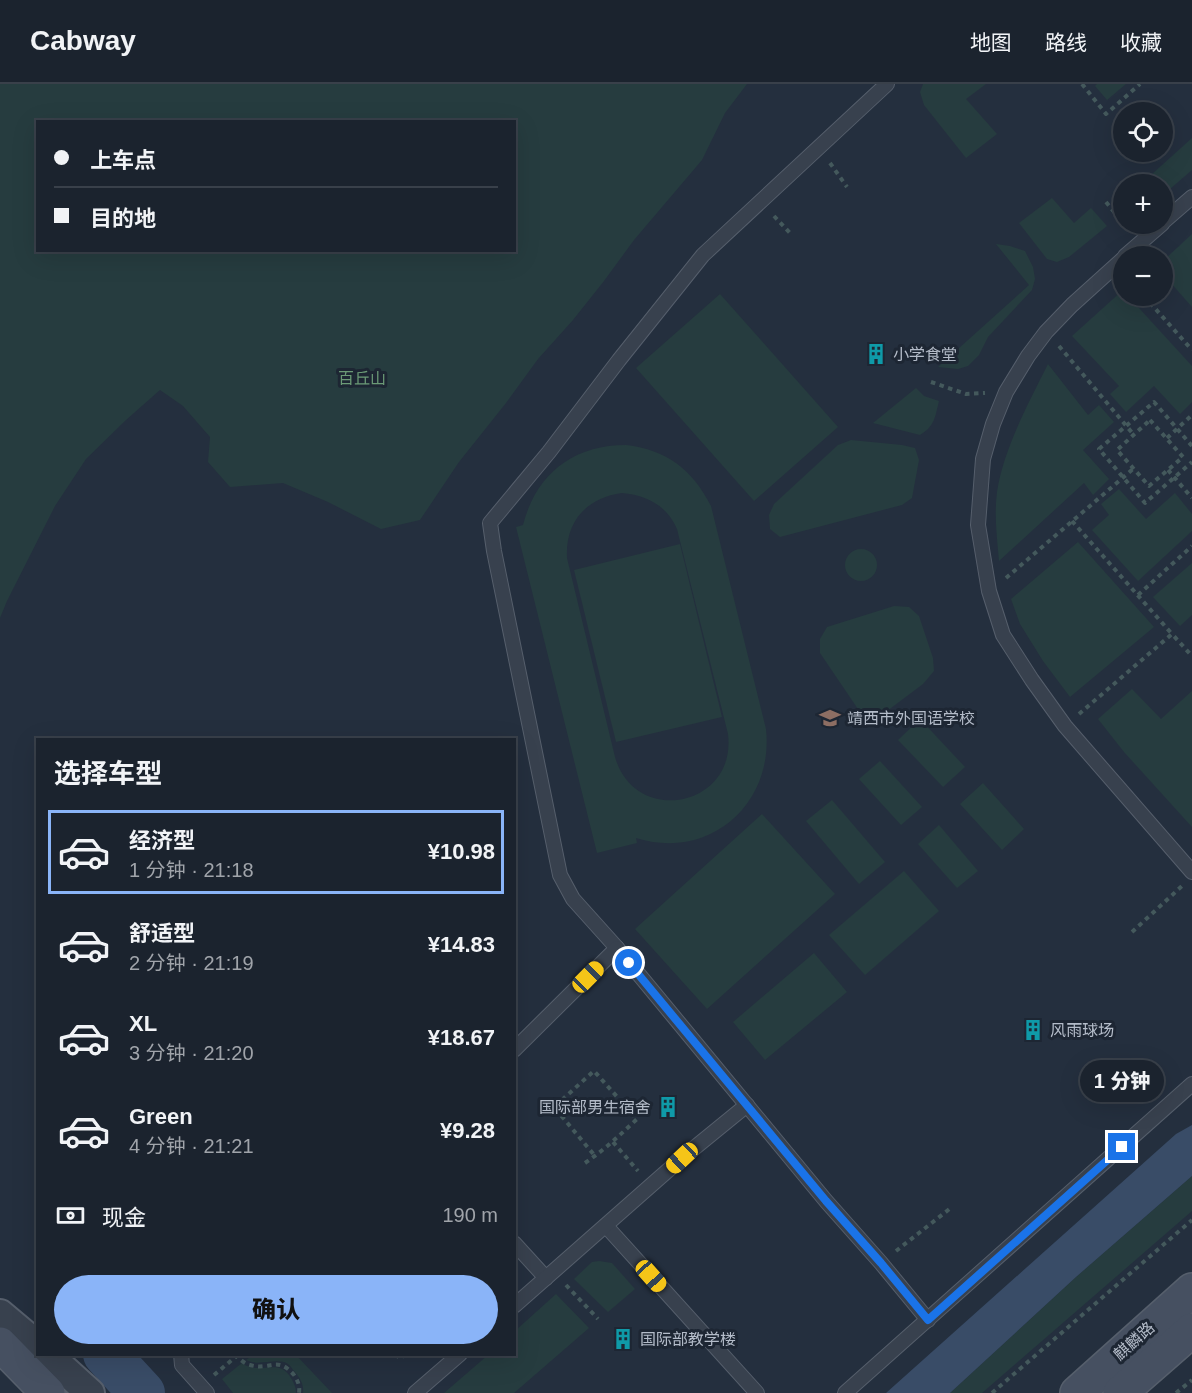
<!DOCTYPE html>
<html lang="zh">
<meta charset="utf-8">
<style>
body{margin:0;font-family:Helvetica,"Noto Sans SC",sans-serif;background:#282f3a;color:#f1f3f6;height:100vh;display:flex;flex-direction:column;font-size:22px;white-space:nowrap}
*{box-sizing:border-box;margin:0}
p{font-size:20px;color:#a0a4aa}
.icon{flex:none;width:33px;height:33px;fill:none;stroke:currentColor;stroke-width:2;stroke-linecap:round;stroke-linejoin:round}
.map{position:relative;flex:1;overflow:hidden}
.drawer{position:absolute;left:36px;top:654px;width:480px;height:618px;display:flex;flex-direction:column;background:#1b232e;border-radius:0px;box-shadow:0 6px 24px #0002,0 0 0 2px #39404a}
.drawer>*{flex:none}
.guide{position:absolute;left:36px;top:36px;width:480px;height:132px;border-radius:0px;box-shadow:0 6px 24px #0002,0 0 0 2px #39404a;display:grid;align-content:center;height:132px;padding:0 18px;background:#1b232e}
.fabs{position:absolute;left:1113px;top:18px;display:grid;gap:12px}
.fabs a{display:grid;place-items:center;width:60px;height:60px;border-radius:50%;background:#1b232e;box-shadow:0 6px 24px #0002,0 0 0 2px #39404a;font-size:30px}
.end{position:absolute;width:27px;height:27px;margin:-14px;border:8px solid #1a73e8;background:#fff;box-shadow:0 0 0 3px #fff}
.from{border-radius:50%}
.bubble{position:absolute;height:42px;border-radius:21px;background:#1b232e;box-shadow:0 6px 24px #0002,0 0 0 2px #39404a;font-size:20px;font-weight:800;line-height:42px;text-align:center}
.car{position:absolute;width:18px;height:36px;margin:-18px -9px;border-radius:8px;box-shadow:0 0 4px 2px #0007;background:linear-gradient(#f5c518 24%,#345 0 40%,#f5c518 0 76%,#345 0 86%,#f5c518 0)}
.guide b{display:flex;align-items:center;gap:21px;height:57px;font-size:22px}
.guide b+b{border-top:2px solid #39404a}
.guide i{width:15px;height:15px;background:#f1f3f6}
ul{padding:0;list-style:none}
li{display:flex;align-items:center;gap:18px;height:84px;margin:0 12px 9px;padding:0 6px;border:3px solid transparent;border-radius:0px}
li div{flex:1}
li b{display:block;font-size:22px}
li em{font-style:normal;font-weight:800}
li.on{border-color:#8ab4f8}
li>.icon{width:54px;height:54px;stroke-width:1.5}
h2{padding:0 18px;font-size:27px;line-height:72px}
.pay{display:flex;align-items:center;gap:15px;height:66px;padding:0 18px;font-size:22px}
.pay p{margin-inline-start:auto}
.primary-button{display:flex;gap:12px;margin-top:auto;padding:12px 18px}
.primary-button a{flex:1;height:69px;border-radius:36px;background:#8ab4f8;color:#111;font-size:24px;font-weight:800;line-height:69px;text-align:center}
header{display:flex;align-items:center;gap:36px;box-sizing:border-box;height:84px;padding:0 30px;background:#1b232e;border-bottom:2px solid #39404a}
header strong{font-size:28px}
nav{display:flex;gap:33px;margin-inline-start:auto;font-size:21px}
.map>svg:first-child{display:block}
</style>
<header>
<strong>Cabway</strong>
<nav><a>地图</a><a>路线</a><a>收藏</a></nav>
</header>
<div class="map">
<svg width="1192" height="1309" viewBox="0 0 1192 1309">
<rect width="100%" height="100%" fill="#242f3e"/>
<g fill="#263c3f" fill-rule="evenodd">
<path d="M0 0H747L725 29 702 76 634 156 604 197 573 236 538 275 506 319 459 378 420 436 381 445 328 418 283 399 230 403 208 378 210 353 183 322 160 306 126 336 86 375 55 422 7 517 0 534ZM38 38H514V166H38Z"/>
<path d="M923 0H986L966 15 997 50 966 74 924 21 920 8Z"/>
<path d="M1097 0H1126L1107 16 1095 2Z"/>
<path d="M1192 54V86L1163 111 1162 100H1141Z"/>
<path d="M1052 114 1074 139 1091 124 1107 142 1069 173 1057 178 1047 175 1019 139Z"/>
<path d="M1192 150V223L1162 189 1163 177Z"/>
<path d="M996 160 1010 162 1025 167 1033 183 1035 195 1032 206 988 253 979 271 968 282 958 285 938 283 1029 201Z"/>
<path d="M1123 206 1124 212H1128L1192 282V318L1180 330 1154 302 1126 328 1110 310 1119 302 1072 252Z"/>
<path d="M720 210 838 343 754 417 636 284Z"/>
<path d="M1048 280 1088 331 1099 321 1114 338 1083 366 1109 395 1093 411 1084 399 999 477C997 454 994 431 997 408 1003 366 1029 318 1048 280Z"/>
<path d="M916 304 924 312 939 317C935 333 935 342 920 351L873 339Z"/>
<path d="M851 356 902 361 915 364 919 376 912 414 902 421 780 453 770 445 769 431 774 420 838 361Z"/>
<path d="M626 361C667 366 692 385 711 422L766 645C774 720 710 777 636 754L637 759 597 769 516 443 523 441C536 390 573 361 626 361ZM622 409C647 411 667 422 677 445L728 650C737 723 635 743 615 673L567 474C565 438 586 414 622 409Z"/>
<path d="M1119 405 1146 435 1175 409 1192 430V447L1138 497 1092 446 1109 431 1101 420Z"/>
<path d="M1078 458 1154 543 1070 613 1043 577 1020 540 1011 515Z"/>
<path d="M680 460 722 633 616 658 574 486Z"/>
<circle cx="861" cy="481" r="16"/>
<path d="M1192 479V531L1180 542 1153 513Z"/>
<path d="M894 522 909 523 919 532 933 574 934 587 923 600 875 636 862 631 820 569V555L827 543Z"/>
<path d="M1132 605 1161 635 1192 607V743L1124 668 1098 635Z"/>
<path d="M920 635 965 683 943 703 898 656Z"/>
<path d="M880 677 922 723 901 741 859 695Z"/>
<path d="M983 699 1024 745 1002 766 960 720Z"/>
<path d="M832 716 885 778 859 800 806 737Z"/>
<path d="M762 730 835 810 707 925 635 845Z"/>
<path d="M939 741 978 787 957 804 918 760Z"/>
<path d="M904 787 939 827 865 891 829 851Z"/>
<path d="M814 869 847 908 765 976 733 938Z"/>
<path d="M1192 1092V1127L982 1309H950L1076 1193Z"/>
<path d="M599 1177 612 1179 635 1205 608 1228 574 1195 592 1178Z"/>
<path d="M556 1210 589 1244 514 1309H444L488 1271 514 1270 515 1247Z"/>
<path d="M253 1271H296L332 1309H303C304 1300 300 1294 294 1287 292 1285 291 1282 288 1280 277 1273 259 1283 246 1276Z"/>
<path d="M242 1279C258 1292 277 1274 289 1291 293 1297 296 1302 296 1309H233L222 1295Z"/>
</g>
<path fill="#394c67" d="M1192 1041V1092L1076 1193 950 1309H886L1176 1050Z"/>
<g fill="none" stroke-linecap="round" stroke-linejoin="round">
<path stroke="#394c67" stroke-width="46" d="M106 1270 142 1309"/>
<defs>
<g id="lane">
<path d="M887 0 703 171 619 276 549 368 490 439 494 467 560 791 573 815 617 864 826 1117 881 1179 928 1236"/>
<path d="M1162 139 1192 113"/>
<path d="M1125 172 1162 140"/>
<path d="M1124 174 1072 221 1046 248 1028 272 1006 308 993 340 983 375 978 441 989 507 1003 551 1032 596 1065 642 1192 788"/>
<path d="M514 966 617 864"/>
<path d="M606 1142 757 1309"/>
<path d="M514 1159 546 1194"/>
<path d="M514 1222 682 1074 747 1021"/>
<path d="M181 1270 182 1281 207 1309"/>
<path d="M415 1309 460 1270"/>
<path d="M845 1309 1192 1000"/>
</g>
<g id="street">
<path d="M0 1230 38 1262"/>
<path d="M47 1270 90 1309"/>
</g>
<g id="secondary">
<path d="M0 1260 48 1309"/>
<path d="M1077 1309 1192 1206"/>
<path d="M1120 1309 1192 1246"/>
</g>
</defs>
<use href="#lane" stroke="#565f6c" stroke-width="16"/>
<use href="#street" stroke="#565f6c" stroke-width="32"/>
<use href="#secondary" stroke="#565f6c" stroke-width="36"/>
<g stroke="#44595c" stroke-width="4" stroke-dasharray="4.5 4.5" stroke-linecap="butt">
<path d="M1082 0 1106 30 1140 0"/>
<path d="M830 79 847 103"/>
<path d="M1106 118 1128 145"/>
<path d="M774 132 790 149"/>
<path d="M1144 212 1192 266"/>
<path d="M1059 262 1134 351"/>
<path d="M931 298 966 310 985 309"/>
<path d="M1150 336 1183 373 1149 402 1117 366Z"/>
<path d="M1167 354 1192 331"/>
<path d="M1192 362 1154 318 1099 365 1145 419 1192 378"/>
<path d="M1168 386 1192 414"/>
<path d="M1072 437 1172 550"/>
<path d="M1006 494 1133 385"/>
<path d="M1138 511 1192 462"/>
<path d="M1079 630 1172 550 1192 572"/>
<path d="M1132 848 1182 802"/>
<path d="M613 1058 638 1087"/>
<path d="M585 1079C604 1066 620 1051 637 1035L594 987 554 1023 595 1072"/>
<path d="M896 1167 952 1123"/>
<path d="M566 1201 598 1235"/>
<path d="M235 1270C239 1275 245 1280 250 1281 270 1287 277 1271 294 1291 298 1297 300 1302 299 1309"/>
<path d="M396 1270 400 1275 405 1270"/>
<path d="M214 1291 239 1270"/>
<path d="M992 1309 1192 1136"/>
<path d="M1176 1309 1192 1296"/>
</g>
<use href="#lane" stroke="#38414e" stroke-width="14"/>
<use href="#street" stroke="#38414e" stroke-width="28"/>
<use href="#secondary" stroke="#465061" stroke-width="33"/>
</g>
<g fill="none" stroke-linecap="round" stroke-linejoin="round">
<path stroke="#1a73e8" stroke-width="8" d="M629 879 826 1117 881 1179 928 1236 1122 1063"/>
</g>
<defs>
<symbol id="building-bare" viewBox="-9 -9 18 18"><path d="M-4-6H4V6H1V3H-1V6H-4ZM-2.5-4.3h1.7v1.8h-1.7ZM.8-4.3h1.7v1.8H.8ZM-2.5-1h1.7V.8h-1.7ZM.8-1h1.7V.8H.8Z" fill="#0f9aa8" stroke="#1d2633" stroke-width="2.5" paint-order="stroke"/></symbol>
<symbol id="school-bare" viewBox="-9 -9 18 18"><path d="M0-5L7-2L0 1L-7-2ZM-4 1L0 2.5L4 1V4Q0 6-4 4Z" fill="#8d6e63" stroke="#1d2633" stroke-width="2.5" paint-order="stroke"/></symbol>
</defs>
<g fill-rule="evenodd">
<use href="#building-bare" x="861" y="255" width="30" height="30"/>
<use href="#school-bare" x="815" y="619" width="30" height="30"/>
<use href="#building-bare" x="1018" y="931" width="30" height="30"/>
<use href="#building-bare" x="653" y="1008" width="30" height="30"/>
<use href="#building-bare" x="608" y="1240" width="30" height="30"/>
</g>
<g text-anchor="middle" dominant-baseline="central" stroke-width="6" stroke-linejoin="round" paint-order="stroke">
<g font-size="16" fill="#b4bcc9" stroke="#1d2633" text-anchor="start">
<text x="893" y="270">小学食堂</text>
<text x="847" y="634">靖西市外国语学校</text>
<text x="1050" y="946">风雨球场</text>
<text x="651" y="1023" text-anchor="end">国际部男生宿舍</text>
<text x="640" y="1255">国际部教学楼</text>
</g>
<g font-size="16" fill="#6b9a76" stroke="#1d2633">
<text x="362" y="294">百丘山</text>
</g>
<g font-size="16" fill="#b4bcc9" stroke="#1d2633">
<text transform="translate(1134 1257) rotate(-42)">麒麟路</text>
</g>
</g>
</svg>
<div class="fabs">
<a><svg class="icon" aria-label="locate" viewBox="0 0 24 24"><circle cx="12" cy="12" r="6"/><path d="M12 2v4M12 18v4M2 12h4M18 12h4"/></svg></a>
<a>+</a>
<a>−</a>
</div>
<i class="end from" style="left:629px;top:879px"></i>
<i class="end" style="left:1122px;top:1063px"></i>
<div class="bubble" style="left:1080px;top:976px;width:84px">1 分钟</div>
<i class="car" style="left:588px;top:893px;rotate:45deg"></i>
<i class="car" style="left:682px;top:1074px;rotate:227deg"></i>
<i class="car" style="left:651px;top:1192px;rotate:138deg"></i>
<div class="guide">
<b><i class="from"></i>上车点</b>
<b><i></i>目的地</b>
</div>
<section class="drawer">
<h2>选择车型</h2>
<ul>
<li class="on"><svg class="icon" aria-label="car" viewBox="0 0 24 24"><path d="M5 17H2v-5l4-1 3-4h7l3 4 3 1v5h-3M9 17h6M6 11h13"/><circle cx="7" cy="17" r="2"/><circle cx="17" cy="17" r="2"/></svg><div><b>经济型</b><p>1 分钟 · 21:18</p></div><em>¥10.98</em></li>
<li><svg class="icon" aria-label="car" viewBox="0 0 24 24"><path d="M5 17H2v-5l4-1 3-4h7l3 4 3 1v5h-3M9 17h6M6 11h13"/><circle cx="7" cy="17" r="2"/><circle cx="17" cy="17" r="2"/></svg><div><b>舒适型</b><p>2 分钟 · 21:19</p></div><em>¥14.83</em></li>
<li><svg class="icon" aria-label="car" viewBox="0 0 24 24"><path d="M5 17H2v-5l4-1 3-4h7l3 4 3 1v5h-3M9 17h6M6 11h13"/><circle cx="7" cy="17" r="2"/><circle cx="17" cy="17" r="2"/></svg><div><b>XL</b><p>3 分钟 · 21:20</p></div><em>¥18.67</em></li>
<li><svg class="icon" aria-label="car" viewBox="0 0 24 24"><path d="M5 17H2v-5l4-1 3-4h7l3 4 3 1v5h-3M9 17h6M6 11h13"/><circle cx="7" cy="17" r="2"/><circle cx="17" cy="17" r="2"/></svg><div><b>Green</b><p>4 分钟 · 21:21</p></div><em>¥9.28</em></li>
</ul>
<div class="pay"><svg class="icon" aria-label="cash" viewBox="0 0 24 24"><path d="M3 7h18v10H3z"/><circle cx="12" cy="12" r="2"/></svg>现金<p>190 m</p></div>
<div class="primary-button"><a>确认</a></div>
</section>
</div>
